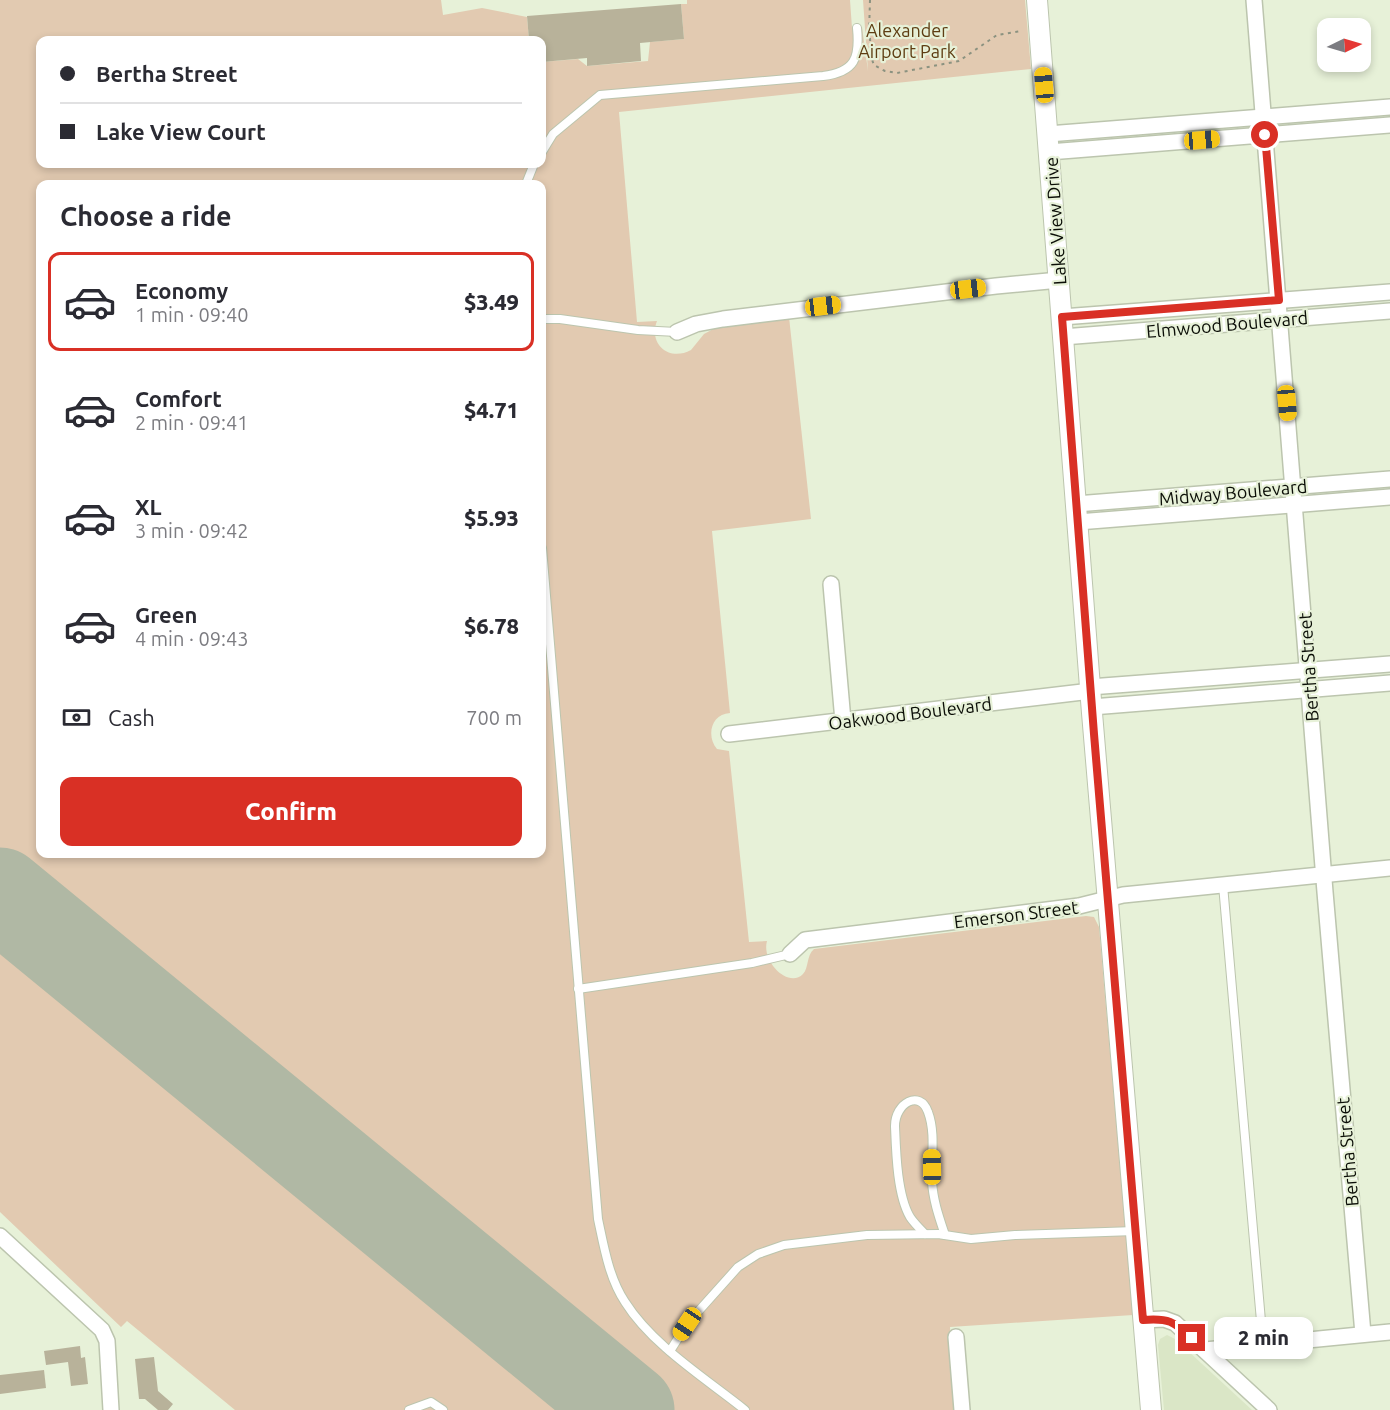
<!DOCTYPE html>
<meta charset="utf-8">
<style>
body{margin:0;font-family:Ubuntu,sans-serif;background:#f2f2f3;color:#2b2b33;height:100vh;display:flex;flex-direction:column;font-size:22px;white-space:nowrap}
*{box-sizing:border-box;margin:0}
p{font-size:20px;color:#7c7c81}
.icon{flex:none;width:33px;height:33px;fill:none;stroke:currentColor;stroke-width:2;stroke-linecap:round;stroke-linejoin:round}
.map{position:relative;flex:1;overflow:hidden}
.drawer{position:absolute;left:36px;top:180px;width:510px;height:678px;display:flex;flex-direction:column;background:#fff;border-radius:12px;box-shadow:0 3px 9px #0003}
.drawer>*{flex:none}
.hud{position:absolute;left:36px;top:36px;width:510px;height:132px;border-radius:12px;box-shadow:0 3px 9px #0003;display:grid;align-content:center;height:132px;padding:0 24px;background:#fff}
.needle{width:39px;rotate:85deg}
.buttons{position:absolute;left:1317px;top:18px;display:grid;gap:12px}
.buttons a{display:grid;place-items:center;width:54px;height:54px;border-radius:12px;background:#fff;box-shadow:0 3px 9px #0003;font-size:30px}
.end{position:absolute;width:27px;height:27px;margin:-14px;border:8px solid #d93025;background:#fff;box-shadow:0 0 0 3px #fff}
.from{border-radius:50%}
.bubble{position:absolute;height:42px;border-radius:12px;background:#fff;box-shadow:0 3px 9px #0003;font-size:20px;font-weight:800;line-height:42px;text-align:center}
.car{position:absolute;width:18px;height:36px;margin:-18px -9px;border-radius:8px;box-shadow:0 0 4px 2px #0007;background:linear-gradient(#f5c518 24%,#345 0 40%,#f5c518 0 76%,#345 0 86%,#f5c518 0)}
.hud b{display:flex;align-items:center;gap:21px;height:57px;font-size:22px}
.hud b+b{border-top:2px solid #e1e1e2}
.hud i{width:15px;height:15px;background:#2b2b33}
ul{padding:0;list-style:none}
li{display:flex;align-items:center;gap:18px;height:99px;margin:0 12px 9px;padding:0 12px;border:3px solid transparent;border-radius:12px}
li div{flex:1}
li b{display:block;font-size:22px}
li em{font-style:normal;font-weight:800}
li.active{border-color:#d93025}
li>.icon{width:54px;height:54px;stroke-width:1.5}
h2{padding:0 24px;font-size:27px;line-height:72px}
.pay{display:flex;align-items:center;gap:15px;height:66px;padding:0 24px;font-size:22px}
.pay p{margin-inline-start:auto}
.action{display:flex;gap:12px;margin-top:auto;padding:12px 24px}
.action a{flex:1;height:69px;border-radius:12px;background:#d93025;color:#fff;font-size:24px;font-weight:800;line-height:69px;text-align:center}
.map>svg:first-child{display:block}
</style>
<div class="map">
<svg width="1390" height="1410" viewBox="0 0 1390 1410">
<rect width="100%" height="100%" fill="#e7f1d8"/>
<path fill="#dae6c6" d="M1167 1335 1175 1339 1252 1410H1164L1158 1345 1160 1339Z"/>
<g fill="#e2cab1" fill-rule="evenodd">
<path d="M0 0H441L443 15 482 8 527 17 529 40H40V164H542V62L578 59 587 66 648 61 650 42 684 39 681 4H687V0H850L852 28 862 27 868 71 863 0H1025L1031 69 619 112 637 322 657 321C648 344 669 362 691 350L704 334 719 326 789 317 811 519 712 531 730 713C711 714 706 736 717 749L729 751 749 942 767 941C761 962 789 989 803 974 809 968 806 956 814 949L1086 916 1094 917 1099 927 1133 1315 950 1327 956 1410H668L0 858ZM40 184H542V854H40Z"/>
<path d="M0 938 576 1410H235L127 1321 121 1327 0 1212Z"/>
</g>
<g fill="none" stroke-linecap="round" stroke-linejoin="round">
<path stroke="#b0b8a4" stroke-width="93" d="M0 894 628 1410"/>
</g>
<g fill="#b8b29a">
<path d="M681 4 684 39 640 43 641 61 587 66V58L542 62V40H529L527 16Z"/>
<path d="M80 1346 81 1358 85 1357 88 1384 71 1386 68 1362 46 1365 44 1351Z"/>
<path d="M154 1357 158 1391 173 1404 168 1410H158L145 1399H139L135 1359Z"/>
<path d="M44 1370 46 1388 0 1394V1375Z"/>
</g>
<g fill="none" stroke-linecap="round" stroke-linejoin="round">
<defs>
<g id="service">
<path d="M542 152 553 134 600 95 823 76C855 72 860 58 857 28"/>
<path d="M526 184 534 164"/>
<path d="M542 319H560L638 330 677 332"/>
<path d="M542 548 598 1219C604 1247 609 1278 625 1302 652 1345 705 1378 745 1410"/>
<path d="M1223 885 1263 1344"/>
<path d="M578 989 752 963 790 954"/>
<path d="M925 1234C920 1229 914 1223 910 1217 897 1195 896 1151 895 1126 895 1103 920 1089 928 1112 936 1133 931 1159 932 1181 933 1200 939 1217 945 1235"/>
<path d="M670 1351 687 1324 738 1267 758 1254 784 1245 867 1235 938 1234 971 1239 1015 1235 1135 1231"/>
<path d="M409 1410 431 1402 443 1410"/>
</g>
<g id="minor">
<path d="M1254 0 1325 892 1363 1334"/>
<path d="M1048 134 1390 107"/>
<path d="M1049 152 1390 125"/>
<path d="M1062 317 1390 292"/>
<path d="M677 332 696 324 723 319 996 286 1059 280"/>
<path d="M1063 337 1390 311"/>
<path d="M1076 504 1390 479"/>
<path d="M1078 522 1390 497"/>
<path d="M831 584 843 721"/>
<path d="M1090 687 1390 664"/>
<path d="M1092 707 1390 683"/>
<path d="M729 734 1091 691"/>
<path d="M790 954 805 940 1079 906 1123 895 1390 868"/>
<path d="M0 1236 102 1330 107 1341 111 1410"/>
<path d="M1143 1320 1164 1319 1175 1323 1269 1410"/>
<path d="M956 1337 962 1410"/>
<path d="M1205 1350 1390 1332"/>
</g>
<path id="tertiary" d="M1037 0 1092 713 1151 1410"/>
</defs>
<use href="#service" stroke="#bcc5ae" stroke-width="10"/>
<use href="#minor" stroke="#bcc5ae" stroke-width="18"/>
<use href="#tertiary" stroke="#bcc5ae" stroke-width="22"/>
<g stroke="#8b9280" stroke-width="2" stroke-dasharray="3 4.5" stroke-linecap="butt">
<path d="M869 33 870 0"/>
<path d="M870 38 871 57 874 65 885 71 897 73 959 61 997 35 1021 31"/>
</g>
<use href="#service" stroke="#fff" stroke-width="8"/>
<use href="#minor" stroke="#fff" stroke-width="15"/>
<use href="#tertiary" stroke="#fff" stroke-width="20"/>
</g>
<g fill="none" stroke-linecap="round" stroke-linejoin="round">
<path stroke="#d93025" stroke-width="8" d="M1192 1338C1173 1321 1169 1318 1143 1320L1094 734 1062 317 1279 300 1265 135"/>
</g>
<g text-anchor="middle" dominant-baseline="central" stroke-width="4.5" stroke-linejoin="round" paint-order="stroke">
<g font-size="18" fill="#5e3d12" stroke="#e7f1d8">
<text x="907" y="30">Alexander<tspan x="907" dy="21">Airport Park</tspan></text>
</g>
<g font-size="18" fill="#0b0e07" stroke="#e7f1d8">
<text transform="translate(1055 221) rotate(-94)">Lake View Drive</text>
<text transform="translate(1227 324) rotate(-5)">Elmwood Boulevard</text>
<text transform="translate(1233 492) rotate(-5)">Midway Boulevard</text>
<text transform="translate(1308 667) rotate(-94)">Bertha Street</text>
<text transform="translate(910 713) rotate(-7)">Oakwood Boulevard</text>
<text transform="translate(1016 914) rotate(-7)">Emerson Street</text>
<text transform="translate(1347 1152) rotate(-95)">Bertha Street</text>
</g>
</g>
</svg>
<div class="buttons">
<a><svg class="needle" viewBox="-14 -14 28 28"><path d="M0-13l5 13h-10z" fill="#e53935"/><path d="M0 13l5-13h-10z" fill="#7c7c81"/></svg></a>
</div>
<i class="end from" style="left:1265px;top:135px"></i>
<i class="end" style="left:1192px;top:1338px"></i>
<div class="bubble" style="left:1214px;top:1317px;width:99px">2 min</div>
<i class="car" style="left:1044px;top:85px;rotate:355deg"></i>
<i class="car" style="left:1202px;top:140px;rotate:85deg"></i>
<i class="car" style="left:968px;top:289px;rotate:83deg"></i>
<i class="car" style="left:823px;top:306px;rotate:83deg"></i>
<i class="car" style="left:1287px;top:403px;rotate:175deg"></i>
<i class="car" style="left:932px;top:1167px;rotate:359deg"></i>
<i class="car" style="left:687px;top:1324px;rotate:214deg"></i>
<div class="hud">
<b><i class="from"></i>Bertha Street</b>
<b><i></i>Lake View Court</b>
</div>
<section class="drawer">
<h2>Choose a ride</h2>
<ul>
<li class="active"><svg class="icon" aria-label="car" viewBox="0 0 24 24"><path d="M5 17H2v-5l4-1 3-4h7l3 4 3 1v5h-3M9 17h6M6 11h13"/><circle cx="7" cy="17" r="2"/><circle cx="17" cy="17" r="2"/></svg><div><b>Economy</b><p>1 min · 09:40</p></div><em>$3.49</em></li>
<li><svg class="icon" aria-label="car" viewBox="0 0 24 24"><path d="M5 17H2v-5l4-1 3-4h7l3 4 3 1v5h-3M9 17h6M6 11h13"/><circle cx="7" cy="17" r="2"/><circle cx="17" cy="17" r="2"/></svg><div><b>Comfort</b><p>2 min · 09:41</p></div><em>$4.71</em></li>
<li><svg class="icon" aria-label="car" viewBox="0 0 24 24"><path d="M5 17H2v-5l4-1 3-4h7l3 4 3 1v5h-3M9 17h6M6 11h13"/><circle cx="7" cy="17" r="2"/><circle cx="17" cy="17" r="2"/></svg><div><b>XL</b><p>3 min · 09:42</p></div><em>$5.93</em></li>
<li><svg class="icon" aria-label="car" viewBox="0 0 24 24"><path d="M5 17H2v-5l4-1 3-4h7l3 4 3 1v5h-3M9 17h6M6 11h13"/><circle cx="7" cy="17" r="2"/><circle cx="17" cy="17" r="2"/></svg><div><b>Green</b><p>4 min · 09:43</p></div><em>$6.78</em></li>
</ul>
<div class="pay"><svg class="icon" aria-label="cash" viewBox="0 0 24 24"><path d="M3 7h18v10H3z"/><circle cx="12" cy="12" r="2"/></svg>Cash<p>700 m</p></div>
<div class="action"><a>Confirm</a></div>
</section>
</div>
